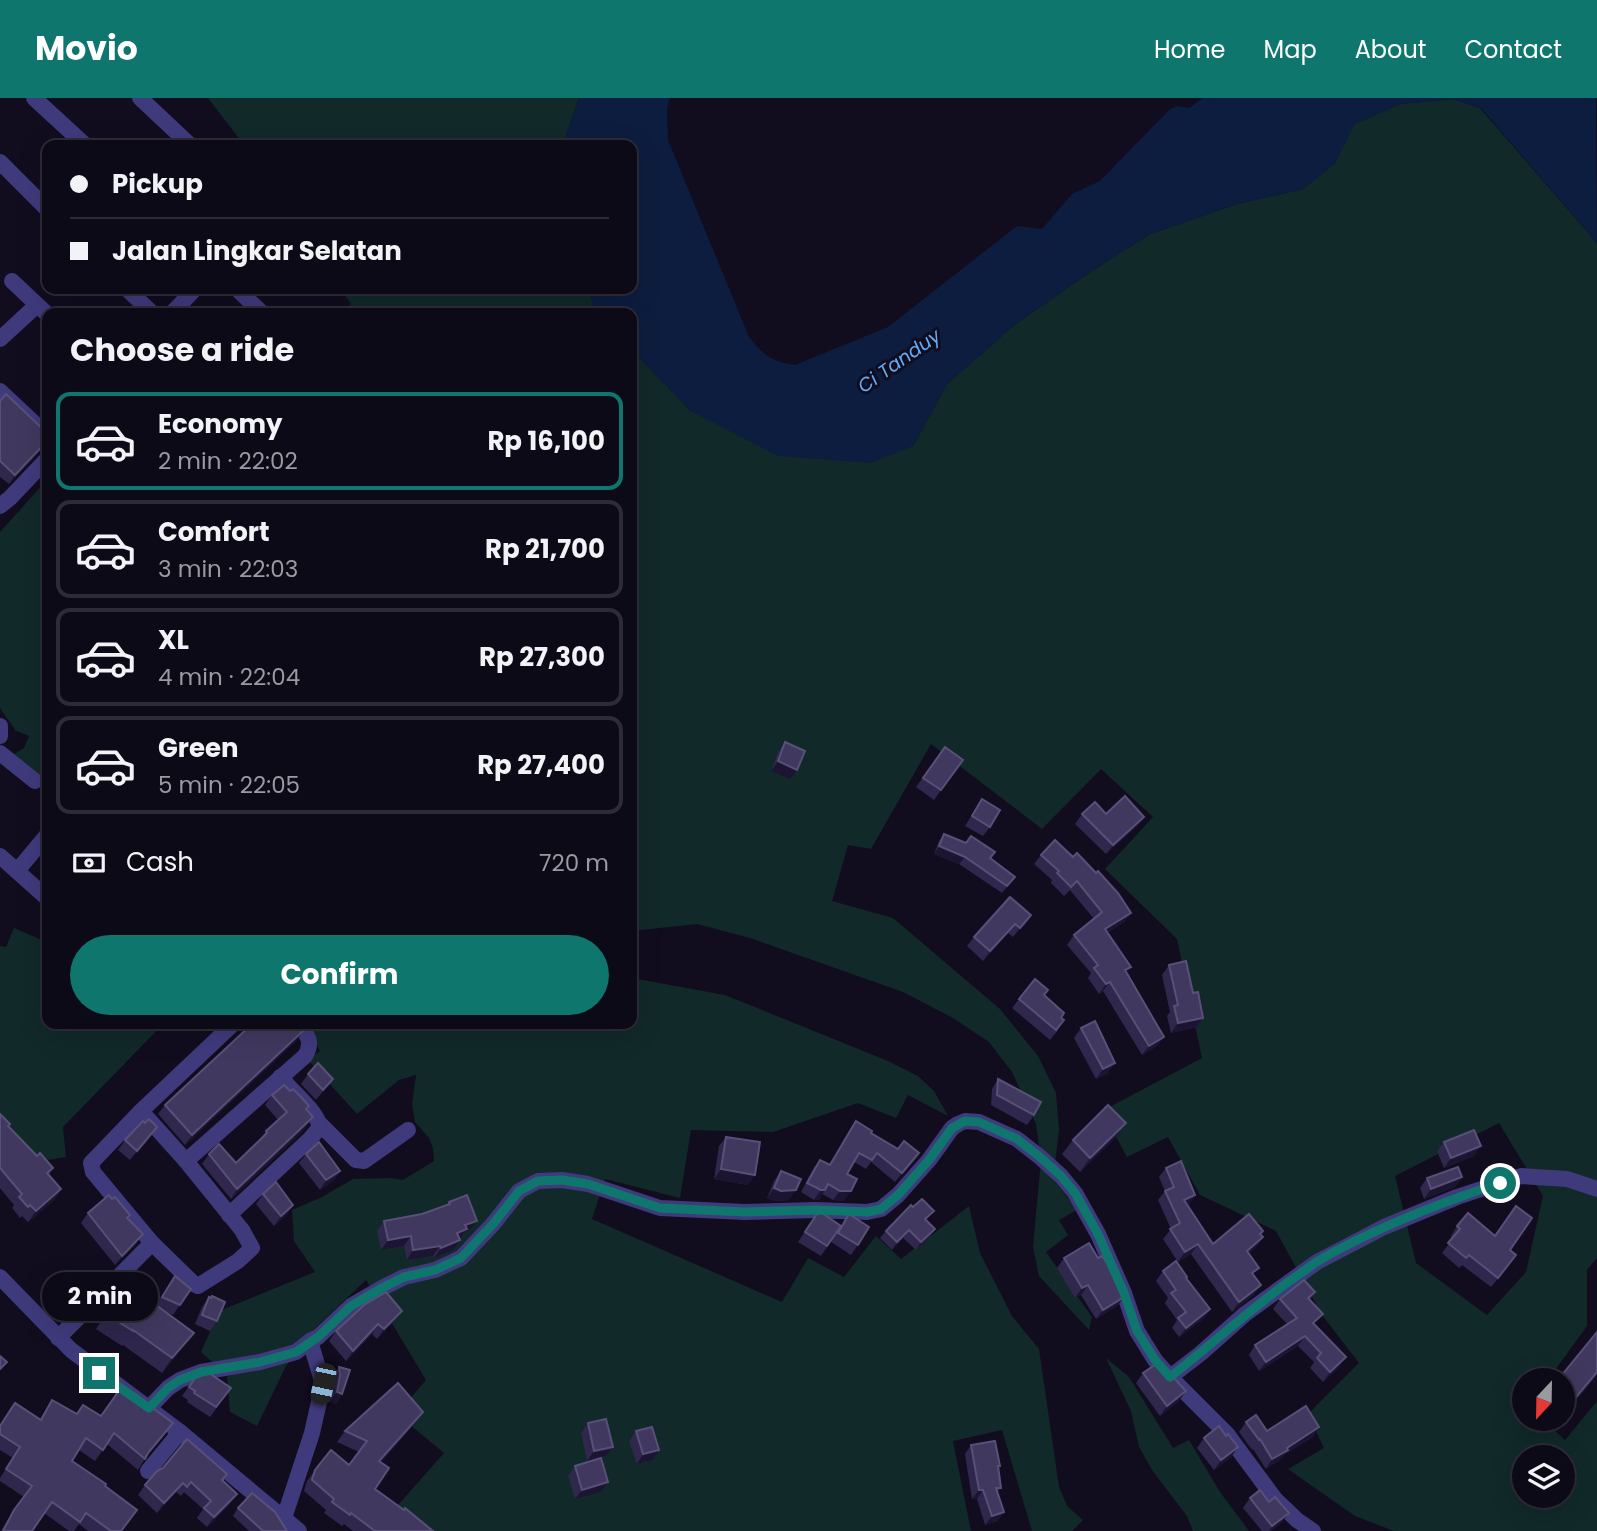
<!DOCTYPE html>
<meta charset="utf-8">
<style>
body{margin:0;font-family:Poppins,sans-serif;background:#1b1824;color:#f1f3f6;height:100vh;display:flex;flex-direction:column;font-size:26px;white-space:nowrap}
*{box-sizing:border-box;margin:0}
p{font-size:23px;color:#9a9aa1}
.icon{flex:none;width:38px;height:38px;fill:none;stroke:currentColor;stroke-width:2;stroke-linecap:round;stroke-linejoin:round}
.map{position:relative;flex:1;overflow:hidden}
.side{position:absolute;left:42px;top:210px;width:595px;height:721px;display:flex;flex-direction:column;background:#0d0a17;border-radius:14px;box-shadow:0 7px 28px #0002,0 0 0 2px #2d2b36}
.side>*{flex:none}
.guide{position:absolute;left:42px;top:42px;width:595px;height:154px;border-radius:14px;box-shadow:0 7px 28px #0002,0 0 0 2px #2d2b36;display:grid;align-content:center;height:154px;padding:0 28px;background:#0d0a17}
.needle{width:46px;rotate:202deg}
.buttons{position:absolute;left:1512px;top:1270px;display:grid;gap:14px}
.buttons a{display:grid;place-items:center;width:63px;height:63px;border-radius:50%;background:#0d0a17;box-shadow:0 7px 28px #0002,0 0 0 2px #2d2b36;font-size:35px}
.end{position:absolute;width:32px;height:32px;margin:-16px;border:9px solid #0f766e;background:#fff;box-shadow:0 0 0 4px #fff}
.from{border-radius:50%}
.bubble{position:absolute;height:49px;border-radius:24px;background:#0d0a17;box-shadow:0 7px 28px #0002,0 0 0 2px #2d2b36;font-size:23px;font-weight:700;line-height:49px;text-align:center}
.car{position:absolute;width:21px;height:42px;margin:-21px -10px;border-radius:9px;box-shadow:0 0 5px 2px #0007;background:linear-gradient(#222 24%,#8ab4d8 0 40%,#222 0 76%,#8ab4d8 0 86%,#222 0)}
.guide b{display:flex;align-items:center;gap:24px;height:66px;font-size:26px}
.guide b+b{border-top:2px solid #2d2b36}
.guide i{width:18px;height:18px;background:#f1f3f6}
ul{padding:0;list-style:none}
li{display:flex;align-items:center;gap:21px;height:98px;margin:0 14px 10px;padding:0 14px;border:4px solid #2d2b36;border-radius:14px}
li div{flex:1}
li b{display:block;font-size:26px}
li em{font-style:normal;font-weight:700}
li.active{border-color:#0f766e}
li>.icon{width:63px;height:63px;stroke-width:1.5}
h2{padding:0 28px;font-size:32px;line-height:84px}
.pay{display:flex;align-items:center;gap:18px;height:77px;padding:0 28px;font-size:26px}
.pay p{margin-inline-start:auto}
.button{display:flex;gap:14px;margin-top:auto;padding:14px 28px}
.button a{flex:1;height:80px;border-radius:42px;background:#0f766e;color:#fff;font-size:28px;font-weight:700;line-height:80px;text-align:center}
header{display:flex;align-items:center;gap:42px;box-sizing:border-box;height:98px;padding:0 35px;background:#0f766e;color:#fff}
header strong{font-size:33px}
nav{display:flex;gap:38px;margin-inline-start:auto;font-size:24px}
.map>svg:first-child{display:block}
</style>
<header>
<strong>Movio</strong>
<nav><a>Home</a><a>Map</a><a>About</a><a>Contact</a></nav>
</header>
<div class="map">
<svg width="1597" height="1433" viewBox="0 0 1597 1433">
<rect width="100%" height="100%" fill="#110d1f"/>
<g fill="#112929" fill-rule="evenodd">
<path d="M208 0H579L566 37 565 47H244Z"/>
<path d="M1453 1 1480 10 1597 145V1160L1587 1172V1228L1547 1283H1524V1321H1543L1565 1342 1597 1303V1433H1394L1355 1418 1288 1371 1324 1350 1308 1316 1359 1265 1322 1217 1276 1133 1200 1097 1168 1039 1127 1059 1102 1013 1202 960 1177 841 1105 771 1153 719 1101 671 1042 731 931 646 871 751 848 747 832 803 893 820 1000 911 1038 958 1056 995 1059 1032 1053 1081 1077 1112 1059 1122 1068 1137 1046 1154 1092 1219 1089 1232 1039 1178 1033 1149 1041 1062 1036 1026 1012 974 989 944 953 920 903 894 750 840 697 826 632 833V252L691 313 913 348 947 286 1013 228 1087 176 1150 136 1237 106 1303 91 1335 65 1354 26 1400 6ZM1499 1025 1543 1098 1526 1174 1487 1217 1416 1165 1395 1078ZM1524 1360H1563V1398H1524Z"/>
<path d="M341 191H588L596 215H342L351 206Z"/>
<path d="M47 382V685L14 656 24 650 29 638 16 633 0 610V434Z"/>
<path d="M47 829V926H163L63 1029 66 1059 35 1064 0 1021V848L6 849 14 830 42 842Z"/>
<path d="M632 880 725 897 888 963 918 978 934 993 948 1018 908 997 896 1020 858 1005 773 1034 691 1032 680 1100 605 1081 592 1121 782 1204 808 1160 844 1179 876 1138 901 1161 969 1108 980 1155 1012 1218 1039 1251 1059 1389 1067 1408 1083 1422 1072 1433H1032L1002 1332 953 1343 971 1433H407L390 1416 444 1355 397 1316 426 1282 366 1182 312 1233 286 1268 257 1328 230 1314 227 1277 201 1254 219 1213 315 1174 294 1143 292 1112 322 1099 353 1081 391 1080 403 1082 434 1063 433 1050 429 1040 415 1024 412 1006 416 977 399 982 357 1016 308 962 320 953 304 926H632Z"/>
<path d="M1106 1260 1129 1279 1173 1350 1189 1342 1220 1394 1249 1433H1193L1187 1418 1152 1372 1139 1349 1131 1313Z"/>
</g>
<path fill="#0d1d3f" d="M579 0H670L667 11 668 42 749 239C764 258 772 263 795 267L888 229 1017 128 1042 131 1072 96 1100 83 1169 12 1177 8 1189 10 1203 0H1596L1597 145 1481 10 1453 1 1400 6 1355 26 1335 65 1303 91 1237 106 1150 136 1087 176 1013 228 947 286 913 348 871 365 778 358 691 313 632 252V215H596L588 191H632V47H566V37Z"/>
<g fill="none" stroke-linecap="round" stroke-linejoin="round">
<g stroke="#3f3a7c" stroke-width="16">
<path d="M34 0 85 47"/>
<path d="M140 0 190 47"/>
<path d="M0 64 47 111"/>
<path d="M12 183 47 216"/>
<path d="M127 191 152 215"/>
<path d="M237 191 262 215"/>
<path d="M172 215 195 191"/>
<path d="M0 241 37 207"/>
<path d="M0 293 47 337"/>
<path d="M0 408 10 400 47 361"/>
<path d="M0 628V638"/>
<path d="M0 655 35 683"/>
<path d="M0 758 47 800"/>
<path d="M17 773 47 737"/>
<path d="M142 1014 186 1063 242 1132 252 1150 238 1163 198 1188 194 1186 152 1145"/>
<path d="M320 1026 356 1062 364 1063 408 1032"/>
<path d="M186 1063 305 958C313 945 308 938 300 926"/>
<path d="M229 1117 310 1041 320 1029C317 1013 291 992 280 979"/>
<path d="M0 1179 71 1252 180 1334 299 1433"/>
<path d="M58 1240 152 1145 93 1074 91 1065 141 1013 233 926"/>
<path d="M1170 1279 1200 1256 1245 1216 1317 1164 1384 1129 1457 1099 1521 1078 1567 1081 1597 1091"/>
<path d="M149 1310 168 1290 180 1282 201 1274 260 1264 296 1254 310 1243"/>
<path d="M148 1373 180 1334"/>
<path d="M284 1420 312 1335 323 1286 310 1243 318 1239 351 1208 382 1190 404 1179 435 1172 461 1160 493 1126 519 1093 538 1083 562 1082 588 1086 660 1110 745 1114 815 1112 867 1114 881 1111 898 1097 929 1062 952 1030 958 1026 965 1023 979 1024 1017 1041 1040 1059 1061 1078 1075 1095 1098 1136 1124 1195 1137 1233 1155 1262 1170 1279 1227 1336 1275 1401 1297 1422 1313 1433"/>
</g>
</g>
<g fill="#2f274c">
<path d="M0 303 47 335V351H45L40 353 9 386 0 379Z"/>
<path d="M785 644 790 681 771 673 778 654Z"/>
<path d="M945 649 963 662 934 702 916 689Z"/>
<path d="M982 701 990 729 983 738 965 728Z"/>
<path d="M1082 716 1144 719 1137 728 1106 756 1075 726Z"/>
<path d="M944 736 990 760 1015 779 1002 795 959 766 934 756 939 743Z"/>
<path d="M1041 757 1131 815 1124 824 1107 835 1127 875 1157 948 1142 957 1103 893 1099 896 1088 880 1091 875 1067 847 1074 837 1094 821 1070 792 1064 798 1051 785 1052 782 1034 766Z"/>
<path d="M1031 817 1013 839 1008 835 983 863 967 848 974 839Z"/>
<path d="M1169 867 1193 895 1203 920 1197 929 1171 935 1167 918 1170 914 1162 877Z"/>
<path d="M1044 898 1061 920 1058 932 1050 942 1012 910 1019 901Z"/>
<path d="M1081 930 1108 975 1096 981 1074 940Z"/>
<path d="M297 942 185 1047 158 1016 165 1007Z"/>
<path d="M308 976 333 981 316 1002 301 986Z"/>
<path d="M998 981 1034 1017 1027 1027 991 1007 992 991Z"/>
<path d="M272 997 307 1012 313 1019 302 1034 231 1101 202 1066 209 1056 236 1065 260 1042 266 1033 278 1022 265 1007Z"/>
<path d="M0 1016 8 1028 37 1058 53 1070 49 1077 61 1091 54 1102 28 1124 22 1118 20 1120 12 1110 14 1107 0 1090Z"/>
<path d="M856 1023 871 1035 898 1051 919 1055 913 1064 895 1084 871 1064 866 1071 854 1064 847 1076 844 1103 833 1102 822 1096 819 1102H814L801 1094 813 1071 820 1062 829 1067Z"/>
<path d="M145 1025 157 1029 130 1062 118 1052 125 1042Z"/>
<path d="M1126 1025 1115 1040 1080 1074 1062 1056 1073 1042Z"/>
<path d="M726 1039 748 1087 714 1081 719 1048Z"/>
<path d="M1444 1044 1474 1058 1444 1070 1437 1053Z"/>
<path d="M306 1056 340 1073 334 1082 320 1092 299 1065Z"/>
<path d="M1166 1070 1195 1097 1188 1107 1213 1146 1261 1137 1263 1139 1256 1149 1249 1155 1254 1178V1197L1232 1214 1191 1156 1178 1164 1163 1141 1171 1131 1158 1102 1165 1093 1159 1079Z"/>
<path d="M781 1073 789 1102 775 1103 767 1100 774 1083Z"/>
<path d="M1462 1079 1455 1089 1424 1101 1420 1090 1427 1080Z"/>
<path d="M263 1096 293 1107 286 1117 274 1128 256 1106Z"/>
<path d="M449 1104 470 1132 464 1135 453 1152 434 1160 433 1158 407 1162 404 1148 381 1152 377 1133 384 1123 422 1116 447 1107Z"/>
<path d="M913 1109 934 1113 926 1122 935 1131 930 1138 916 1152 903 1140 892 1152 880 1140 886 1133Z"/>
<path d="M819 1113 841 1128 821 1158 798 1144Z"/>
<path d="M88 1115 128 1121 136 1146 115 1167 81 1125Z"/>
<path d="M849 1116 858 1147 851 1157 831 1144Z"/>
<path d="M1457 1128 1510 1152 1509 1167 1491 1189 1462 1167 1459 1170 1442 1155 1453 1140 1451 1138Z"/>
<path d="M1064 1160H1098L1124 1199 1117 1208 1096 1221 1081 1197 1075 1200 1057 1170Z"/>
<path d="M1163 1173 1187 1179 1186 1180 1210 1211 1203 1221 1179 1239 1172 1230 1177 1222 1165 1205 1168 1200 1156 1183Z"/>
<path d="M175 1178 191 1191 173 1217 164 1213 194 1235 183 1249 162 1275 123 1247 122 1248 96 1231 126 1185 156 1207Z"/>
<path d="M1315 1194 1310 1202 1315 1227 1339 1269 1323 1284 1310 1270 1314 1264 1298 1248 1259 1273 1249 1257 1255 1247 1287 1226 1273 1211 1280 1201Z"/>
<path d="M209 1199 217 1223 210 1233 195 1226 202 1209Z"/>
<path d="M402 1213 395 1222 377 1241 372 1236 346 1263 329 1243 336 1233Z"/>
<path d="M339 1269 342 1296 336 1306 330 1304 333 1288 332 1278Z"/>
<path d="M1143 1275 1186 1293 1179 1303 1160 1318 1136 1285Z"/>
<path d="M1597 1277 1563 1318V1283Z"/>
<path d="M195 1280 231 1290 210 1319 187 1304 188 1302 182 1298Z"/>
<path d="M52 1302 77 1315 83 1307 101 1318 165 1336 146 1359 138 1372 107 1346 95 1363 79 1352 72 1363 105 1388 121 1433H88L79 1426 74 1433H69L44 1415 32 1433H1L7 1423 24 1399 0 1383V1380L13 1360 0 1352V1327L40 1321Z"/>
<path d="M423 1314 415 1325 381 1364 375 1391 433 1433H353L344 1426 342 1428 324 1415 326 1412 304 1393 307 1383 315 1372 349 1367 359 1354 337 1344 345 1333Z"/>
<path d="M1246 1324 1267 1333 1313 1339 1284 1357 1281 1361 1266 1371 1253 1351 1252 1352 1239 1334Z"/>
<path d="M588 1325 613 1349 606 1358 587 1363 581 1335Z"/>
<path d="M636 1333 652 1362 637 1366 629 1343Z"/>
<path d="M1226 1338 1238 1349 1231 1359 1214 1372 1197 1350 1204 1340Z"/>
<path d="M971 1347 1000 1368 998 1370 1001 1390 997 1394 998 1423 985 1427 977 1401H972L965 1356Z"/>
<path d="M575 1368 601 1394 575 1401 568 1378Z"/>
<path d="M227 1376 223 1383 230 1406 207 1429 197 1420 203 1411 184 1394 181 1398 176 1394 157 1415 138 1397 145 1387Z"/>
<path d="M1250 1400 1269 1404 1289 1415 1282 1424 1271 1433H1262L1243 1410Z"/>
<path d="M238 1410 287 1433H249L233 1418Z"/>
</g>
<g fill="#1c1532">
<path d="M47 343V351H45L40 353 9 386 15 377Z"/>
<path d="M778 663 797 672 790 681 771 673Z"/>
<path d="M1144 719 1137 728 1106 756 1113 747Z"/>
<path d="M939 748 965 759 959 766 934 756Z"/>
<path d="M1131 815 1124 824 1098 841 1105 831Z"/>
<path d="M1031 817 1024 827 1013 839 1020 830Z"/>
<path d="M1015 826 1008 835 983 863 990 853Z"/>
<path d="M1110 884 1103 893 1099 896 1106 886Z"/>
<path d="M1203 920 1197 929 1171 935 1178 925Z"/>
<path d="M304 932 297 942 185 1047 192 1037Z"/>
<path d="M1164 939 1157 948 1142 957 1149 948Z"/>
<path d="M1115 965 1108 975 1096 981 1103 971Z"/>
<path d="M313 1019 302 1034 231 1101 237 1091Z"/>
<path d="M1126 1025 1115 1040 1080 1074 1090 1060Z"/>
<path d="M157 1029 150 1039 130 1062 137 1053Z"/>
<path d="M1481 1048 1474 1058 1444 1070 1451 1060Z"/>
<path d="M919 1055 913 1064 895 1084 902 1075Z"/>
<path d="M721 1071 755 1077 748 1087 714 1081Z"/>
<path d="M340 1073 334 1082 320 1092 326 1082Z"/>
<path d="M1462 1079 1455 1089 1424 1101 1431 1091Z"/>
<path d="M774 1090 796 1092 789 1102 775 1103 767 1100Z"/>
<path d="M61 1091 54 1102 28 1124 36 1113Z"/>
<path d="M821 1092H825L819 1102H814Z"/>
<path d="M840 1093H851L844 1103 833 1102Z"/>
<path d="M1195 1097 1189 1107 1177 1112 1184 1102Z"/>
<path d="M293 1107 286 1117 274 1128 281 1118Z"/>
<path d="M477 1123 470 1132 464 1135 460 1141 450 1145 457 1135 465 1127Z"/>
<path d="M935 1131 930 1138 916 1152 921 1144Z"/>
<path d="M909 1132 903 1140 892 1152 897 1144Z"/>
<path d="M143 1136 136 1146 115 1167 122 1158Z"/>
<path d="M411 1138 404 1148 381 1152 388 1142Z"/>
<path d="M1263 1139 1256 1149 1240 1162 1247 1153Z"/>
<path d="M460 1142 453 1152 434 1160 441 1150Z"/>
<path d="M1198 1146 1191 1156 1178 1164 1185 1154Z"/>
<path d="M440 1148 433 1158 407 1162 413 1152Z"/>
<path d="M1088 1187 1081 1197 1075 1200 1082 1190Z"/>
<path d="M1261 1187 1254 1197 1232 1214 1239 1204Z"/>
<path d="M1124 1199 1117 1208 1096 1221 1103 1212Z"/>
<path d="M1210 1211 1203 1221 1179 1239 1186 1230Z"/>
<path d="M402 1213 395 1222 377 1241 384 1231Z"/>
<path d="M378 1226 372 1236 346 1263 353 1253Z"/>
<path d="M194 1235 183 1249 162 1275 172 1260Z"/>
<path d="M1305 1238 1298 1248 1259 1273 1266 1264Z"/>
<path d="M1346 1259 1339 1269 1323 1284 1330 1274Z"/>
<path d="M1597 1274V1277L1563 1318 1572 1304Z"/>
<path d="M1186 1293 1179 1303 1160 1318 1167 1308Z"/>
<path d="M337 1294 342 1296 336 1306 330 1304Z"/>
<path d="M423 1314 415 1325 372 1374 379 1363Z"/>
<path d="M173 1325 165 1336 145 1360H144Z"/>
<path d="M1319 1329 1313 1339 1284 1357 1281 1361 1266 1371 1272 1361 1287 1350Z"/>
<path d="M613 1349 606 1358 587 1363 594 1353Z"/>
<path d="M1238 1349 1231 1359 1214 1372 1221 1362Z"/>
<path d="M659 1352 652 1362 637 1366 643 1356Z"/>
<path d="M608 1384 601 1394 575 1401 582 1392Z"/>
<path d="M183 1385 176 1394 157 1415 164 1405Z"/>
<path d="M979 1392H983L977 1401H972Z"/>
<path d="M237 1396 230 1406 207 1429 214 1419Z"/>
<path d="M1004 1414 998 1423 985 1427 992 1418Z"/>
<path d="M1289 1415 1282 1424 1271 1433H1269L1272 1428Z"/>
</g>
<g fill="#41385f" stroke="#585078" stroke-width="2">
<path d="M6 296 47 335V343L15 377 0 363V303Z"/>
<path d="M785 644 805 653 797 672 778 663Z"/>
<path d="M945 649 963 662 941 692 923 680Z"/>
<path d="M1125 698 1144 719 1113 747 1082 716 1095 704 1106 716Z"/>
<path d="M982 701 1000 712 990 729 972 718Z"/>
<path d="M944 736 966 745 971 738 995 754 990 760 1015 779 1007 788 965 759 939 748Z"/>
<path d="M1055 742 1073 759 1077 755 1096 775 1098 773 1118 795 1131 815 1105 831 1131 869 1125 872 1164 939 1149 948 1110 884 1106 886 1094 870 1098 867 1074 837 1102 814 1077 783 1071 789 1057 775 1059 773 1041 757Z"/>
<path d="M1010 799 1031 817 1020 830 1015 826 990 853 974 839Z"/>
<path d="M1186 863 1193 895 1198 894 1203 920 1178 925 1174 908 1178 907 1169 867Z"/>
<path d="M1035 881 1048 892 1044 897 1064 915 1061 920 1064 922 1056 932 1019 901Z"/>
<path d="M1095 923 1115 965 1103 971 1081 930Z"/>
<path d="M252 926H301L304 932 192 1037 165 1007Z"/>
<path d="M318 965 333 981 323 992 308 976Z"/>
<path d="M998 981 1041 1004 1034 1017 997 997Z"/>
<path d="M284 987 290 993 293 991 302 1000 309 1008 306 1011 313 1019 237 1091 209 1056 219 1046 236 1065 267 1035 266 1033 287 1014 272 997Z"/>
<path d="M1108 1007 1126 1025 1090 1060 1073 1042Z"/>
<path d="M0 1016 10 1026 8 1028 37 1058 40 1055 53 1070 47 1075 61 1091 36 1113 30 1107 28 1109 19 1099 22 1096 0 1070Z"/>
<path d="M149 1021 157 1029 137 1053 125 1042 143 1023 145 1025Z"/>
<path d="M856 1023 872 1033 871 1035 898 1051 904 1043 919 1055 902 1075 877 1055 872 1062 859 1055 847 1076 857 1081 851 1093H840L828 1086 825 1092H821L807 1085 820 1062 830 1067Z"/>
<path d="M1474 1032 1481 1048 1451 1060 1444 1044Z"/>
<path d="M726 1039 760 1044 755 1077 721 1071Z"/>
<path d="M319 1044 340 1073 326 1082 306 1056Z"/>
<path d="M1181 1063 1195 1097 1184 1102 1213 1146 1249 1116 1263 1133 1260 1136 1263 1139 1247 1153 1259 1170 1252 1175 1261 1187 1239 1204 1198 1146 1185 1154 1170 1131 1180 1125 1165 1093 1174 1089 1166 1070Z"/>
<path d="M1458 1069 1462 1079 1431 1091 1427 1080Z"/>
<path d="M781 1073 801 1081 796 1092 781 1093 774 1090Z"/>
<path d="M276 1084 293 1107 281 1118 263 1096Z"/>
<path d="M109 1097 112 1101 115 1099 130 1117 127 1120 143 1136 122 1158 88 1115Z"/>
<path d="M467 1097 477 1123 465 1127 467 1131 457 1135 460 1142 441 1150 440 1148 413 1152 411 1138 388 1142 384 1123 422 1116 450 1106 449 1104Z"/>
<path d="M922 1101 934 1113 925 1121 935 1131 921 1144 909 1132 897 1144 886 1133 911 1107 913 1109Z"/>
<path d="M1516 1108 1532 1120 1510 1152 1516 1157 1498 1180 1469 1157 1466 1160 1448 1145 1460 1131 1457 1128 1468 1115 1495 1138Z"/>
<path d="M819 1113 841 1128 827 1148 805 1134Z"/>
<path d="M849 1116 869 1129 858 1147 838 1135Z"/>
<path d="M1089 1145 1098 1160 1102 1158 1114 1175 1124 1199 1103 1212 1088 1187 1082 1190 1064 1160Z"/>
<path d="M1176 1163 1187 1179 1186 1180 1210 1211 1186 1230 1178 1220 1186 1214 1171 1195 1176 1192 1163 1173Z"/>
<path d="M175 1178 191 1191 180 1207 162 1199Z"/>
<path d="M1304 1182 1315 1194 1308 1200 1323 1216 1313 1225 1346 1259 1330 1274 1317 1260 1321 1255 1305 1238 1266 1264 1255 1247 1297 1220 1280 1201Z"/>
<path d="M126 1185 194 1235 172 1260 133 1232V1233L106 1216Z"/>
<path d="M386 1194 402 1213 384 1231 378 1226 353 1253 336 1233 364 1207Z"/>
<path d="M212 1198 225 1204 217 1223 202 1217 209 1199 211 1200Z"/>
<path d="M1597 1234V1274L1572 1304 1563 1297V1283H1557Z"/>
<path d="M0 1258 7 1264 0 1271Z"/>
<path d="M1159 1264 1186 1293 1167 1308 1143 1275Z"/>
<path d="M339 1269 350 1272 342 1296 337 1294 340 1278Z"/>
<path d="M209 1275 231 1290 216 1309 194 1295 195 1293 189 1289 195 1280Z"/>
<path d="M398 1285 423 1314 379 1363 389 1370 375 1391 404 1412 405 1410 433 1433H375L351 1415 350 1417 332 1404 334 1401 312 1382 315 1372 331 1352 349 1367 367 1343 345 1333Z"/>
<path d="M121 1290 149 1310 150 1308 173 1325 148 1355 145 1361 114 1335 103 1352 86 1340 72 1363 106 1386 105 1388 137 1412 121 1433H111L86 1415 80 1424 52 1404 32 1433H3L14 1412 32 1388 6 1371 20 1349 0 1336V1328L15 1305 41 1322 52 1302 77 1316 83 1307 101 1318Z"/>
<path d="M1306 1308 1319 1329 1287 1350 1288 1352 1272 1361 1260 1341 1259 1342 1246 1324 1256 1317 1267 1333Z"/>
<path d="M606 1321 613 1349 594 1353 588 1325Z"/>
<path d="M1219 1328 1226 1338 1228 1336 1238 1349 1221 1362 1204 1340Z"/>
<path d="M652 1329 659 1352 643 1356 636 1333Z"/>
<path d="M187 1341 227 1376 222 1382 237 1396 214 1419 204 1410 211 1403 191 1384 187 1389 183 1385 164 1405 145 1387 157 1373 163 1370Z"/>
<path d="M995 1343 1000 1368H998L1001 1390H996L1004 1414 992 1418 983 1392H979L971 1347Z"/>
<path d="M601 1360 608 1384 582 1392 575 1368Z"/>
<path d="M1260 1392 1269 1404 1275 1399 1289 1415 1272 1428 1250 1400Z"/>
<path d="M252 1395 275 1414 287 1433H263L238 1410Z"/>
</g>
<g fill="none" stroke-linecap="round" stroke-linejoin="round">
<path stroke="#0f766e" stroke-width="9" d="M99 1275 149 1310 168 1290 180 1282 201 1274 260 1264 296 1254 318 1239 351 1208 382 1190 404 1179 435 1172 461 1160 493 1126 519 1093 538 1083 562 1082 588 1086 660 1110 745 1114 815 1112 867 1114 881 1111 898 1097 929 1062 952 1030 965 1023 979 1024 1017 1041 1040 1059 1061 1078 1075 1095 1098 1136 1124 1195 1137 1233 1155 1262 1170 1279C1211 1247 1249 1212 1291 1182 1300 1176 1309 1169 1318 1163 1374 1130 1437 1106 1500 1085"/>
</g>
<g text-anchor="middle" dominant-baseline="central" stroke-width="6" stroke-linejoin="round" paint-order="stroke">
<g font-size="19" font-style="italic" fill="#60acf9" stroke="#110d1f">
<text transform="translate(899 263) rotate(-35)">Ci Tanduy</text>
</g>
</g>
</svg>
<div class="buttons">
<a><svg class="needle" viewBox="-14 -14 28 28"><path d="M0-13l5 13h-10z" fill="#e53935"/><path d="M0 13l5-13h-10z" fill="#9a9aa1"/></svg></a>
<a><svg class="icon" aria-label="layers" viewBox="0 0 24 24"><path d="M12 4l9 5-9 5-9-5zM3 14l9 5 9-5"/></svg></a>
</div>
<i class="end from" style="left:1500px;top:1085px"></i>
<i class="end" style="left:99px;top:1275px"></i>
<div class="bubble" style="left:42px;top:1174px;width:116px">2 min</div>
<i class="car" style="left:323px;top:1286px;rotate:192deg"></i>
<div class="guide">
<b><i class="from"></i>Pickup</b>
<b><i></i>Jalan Lingkar Selatan</b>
</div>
<section class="side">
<h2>Choose a ride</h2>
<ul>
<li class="active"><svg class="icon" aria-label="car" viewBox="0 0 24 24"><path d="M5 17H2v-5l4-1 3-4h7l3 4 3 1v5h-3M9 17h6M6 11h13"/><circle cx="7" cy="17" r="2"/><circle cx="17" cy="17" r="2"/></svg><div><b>Economy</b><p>2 min · 22:02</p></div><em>Rp 16,100</em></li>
<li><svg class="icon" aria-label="car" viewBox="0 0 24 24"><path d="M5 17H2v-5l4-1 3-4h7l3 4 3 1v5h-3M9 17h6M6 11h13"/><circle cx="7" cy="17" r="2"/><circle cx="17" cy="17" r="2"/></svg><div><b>Comfort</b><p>3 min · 22:03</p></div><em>Rp 21,700</em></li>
<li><svg class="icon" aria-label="car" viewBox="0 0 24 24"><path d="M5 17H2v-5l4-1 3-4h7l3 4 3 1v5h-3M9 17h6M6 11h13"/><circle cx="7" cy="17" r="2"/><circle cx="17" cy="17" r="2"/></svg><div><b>XL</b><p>4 min · 22:04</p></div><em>Rp 27,300</em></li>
<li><svg class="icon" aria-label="car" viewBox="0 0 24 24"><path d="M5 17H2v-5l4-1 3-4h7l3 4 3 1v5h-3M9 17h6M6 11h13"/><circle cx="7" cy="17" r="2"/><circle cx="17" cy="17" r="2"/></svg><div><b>Green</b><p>5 min · 22:05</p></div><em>Rp 27,400</em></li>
</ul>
<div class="pay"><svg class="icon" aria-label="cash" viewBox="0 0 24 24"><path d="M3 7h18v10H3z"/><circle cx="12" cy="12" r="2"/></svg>Cash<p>720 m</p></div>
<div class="button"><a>Confirm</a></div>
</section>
</div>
